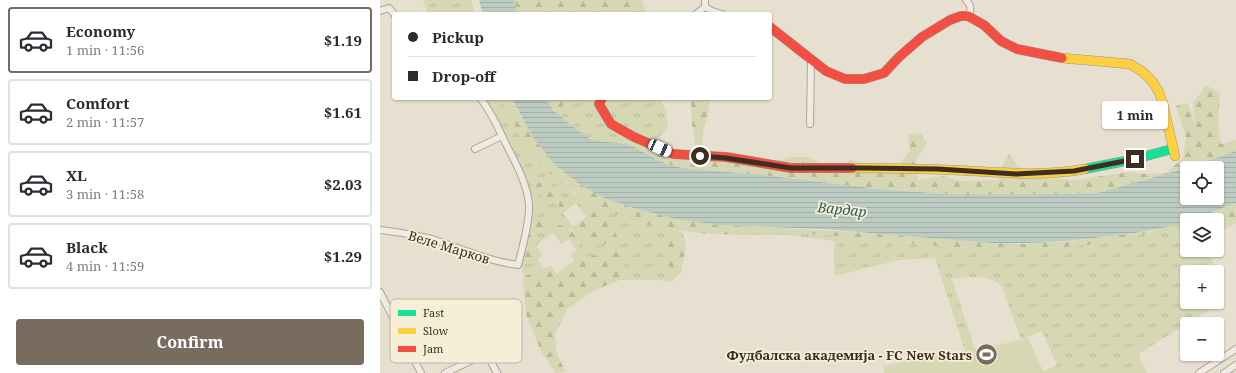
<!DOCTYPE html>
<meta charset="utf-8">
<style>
body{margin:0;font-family:"Noto Serif",serif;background:#f2f2f3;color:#2b2b33;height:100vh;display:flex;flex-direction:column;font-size:15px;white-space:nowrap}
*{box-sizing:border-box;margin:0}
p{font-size:13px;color:#7c7c81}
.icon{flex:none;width:22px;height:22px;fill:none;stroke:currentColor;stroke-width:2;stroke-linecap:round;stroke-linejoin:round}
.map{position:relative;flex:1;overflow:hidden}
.drawer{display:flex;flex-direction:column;background:#fff;width:380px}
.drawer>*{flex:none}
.banner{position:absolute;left:12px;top:12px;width:380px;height:88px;border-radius:4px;box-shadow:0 1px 3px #0004;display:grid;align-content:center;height:88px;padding:0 16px;background:#fff}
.controls{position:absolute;left:800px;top:161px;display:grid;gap:8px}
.controls a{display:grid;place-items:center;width:44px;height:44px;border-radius:4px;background:#fff;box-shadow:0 1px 3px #0004;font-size:20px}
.end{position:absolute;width:18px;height:18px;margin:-9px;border:5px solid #3d2e20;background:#fff;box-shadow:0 0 0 2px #fff}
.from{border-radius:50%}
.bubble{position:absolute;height:28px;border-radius:4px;background:#fff;box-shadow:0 1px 3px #0004;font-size:13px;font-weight:700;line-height:28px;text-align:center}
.car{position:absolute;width:12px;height:24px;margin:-12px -6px;border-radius:5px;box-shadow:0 0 3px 1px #0007;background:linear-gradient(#fff 24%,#345 0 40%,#fff 0 76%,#345 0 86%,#fff 0)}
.banner b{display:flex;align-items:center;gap:14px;height:38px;font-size:15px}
.banner b+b{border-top:1px solid #e1e1e2}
.banner i{width:10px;height:10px;background:#2b2b33}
ul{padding:7px 0 0;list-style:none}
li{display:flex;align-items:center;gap:12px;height:66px;margin:0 8px 6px;padding:0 8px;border:2px solid #e1e1e2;border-radius:4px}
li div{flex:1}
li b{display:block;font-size:15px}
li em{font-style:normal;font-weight:700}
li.selected{border-color:#786c5e}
li>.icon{width:36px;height:36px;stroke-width:1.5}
.button{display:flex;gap:8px;margin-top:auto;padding:8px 16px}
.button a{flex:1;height:46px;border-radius:4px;background:#786c5e;color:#fff;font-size:16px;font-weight:700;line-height:46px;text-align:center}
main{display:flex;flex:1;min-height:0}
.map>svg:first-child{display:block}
</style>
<main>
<section class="drawer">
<ul>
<li class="selected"><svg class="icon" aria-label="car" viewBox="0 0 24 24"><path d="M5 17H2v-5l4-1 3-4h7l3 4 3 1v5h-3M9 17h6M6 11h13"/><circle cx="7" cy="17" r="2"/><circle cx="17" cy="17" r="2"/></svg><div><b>Economy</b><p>1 min · 11:56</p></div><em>$1.19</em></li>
<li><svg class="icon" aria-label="car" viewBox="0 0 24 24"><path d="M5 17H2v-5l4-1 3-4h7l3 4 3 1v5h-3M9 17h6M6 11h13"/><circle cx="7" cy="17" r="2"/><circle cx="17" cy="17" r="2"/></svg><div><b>Comfort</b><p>2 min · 11:57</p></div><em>$1.61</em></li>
<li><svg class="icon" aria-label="car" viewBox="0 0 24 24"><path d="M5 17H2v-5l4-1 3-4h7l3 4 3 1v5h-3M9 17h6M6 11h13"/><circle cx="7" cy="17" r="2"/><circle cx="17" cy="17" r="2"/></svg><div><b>XL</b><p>3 min · 11:58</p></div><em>$2.03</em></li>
<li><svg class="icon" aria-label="car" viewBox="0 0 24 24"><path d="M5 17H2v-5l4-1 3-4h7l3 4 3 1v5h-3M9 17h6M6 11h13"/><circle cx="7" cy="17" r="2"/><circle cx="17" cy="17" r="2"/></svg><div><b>Black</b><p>4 min · 11:59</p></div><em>$1.29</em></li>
</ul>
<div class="button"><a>Confirm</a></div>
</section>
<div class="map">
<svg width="856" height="373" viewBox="0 0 856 373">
<defs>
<pattern id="grass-tufts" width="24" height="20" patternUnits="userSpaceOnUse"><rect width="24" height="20" fill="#d6d7b3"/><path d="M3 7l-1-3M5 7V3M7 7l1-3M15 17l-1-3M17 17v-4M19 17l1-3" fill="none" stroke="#b9b99a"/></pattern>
<pattern id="forest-firs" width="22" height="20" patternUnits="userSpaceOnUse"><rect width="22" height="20" fill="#d6d7b3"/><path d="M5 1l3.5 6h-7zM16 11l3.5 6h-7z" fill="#b9b99a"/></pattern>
<pattern id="water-rules" width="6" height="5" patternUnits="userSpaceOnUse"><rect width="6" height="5" fill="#bcccc2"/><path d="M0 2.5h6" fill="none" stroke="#a2b0a6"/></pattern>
</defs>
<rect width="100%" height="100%" fill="#e7e0d1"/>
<g fill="url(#grass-tufts)" fill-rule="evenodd">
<path d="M43 0H91L95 14H48Z"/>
<path d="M100 98H121L130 117 143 141 155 158 166 170 193 193 206 201 257 223 302 231 305 240 297 237 294 269 301 272 292 282 278 280H240L245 271 243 250 223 253 195 260 190 254 197 250 199 249 202 246 194 232 178 224 157 230H168L173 233 159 243C160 236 155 233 148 233L149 215 143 182ZM196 203 204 214 215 212 212 244 199 232 195 225 193 227 183 213Z"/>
<path d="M197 98H279L285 108 288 127 275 142 258 138 272 156C261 151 251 144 240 143 231 141 220 143 212 140 199 134 184 120 174 111Z"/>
<path d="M807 221V250H825L845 280 837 284V272H807V302H834L836 306 758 354 767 373H664V371L677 365 662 331 641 339 622 287C609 273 589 277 572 279L595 349 585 351 555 258 519 260 454 276V241L407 235H356L361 226 405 228 411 232 587 248 628 250 685 247 741 240Z"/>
<path d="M157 260 164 269 150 273 144 277 141 262C147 265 152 264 157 260Z"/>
</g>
<g fill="url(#forest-firs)">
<path d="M134 0H262L266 14H137Z"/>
<path d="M826 85 840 93 838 126 841 144 856 140V151L803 170 719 193 580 195 497 189 382 175 302 168 284 163 272 156 258 138 266 135 275 142 302 153H317L312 124 311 102 315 98H330L328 114 322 136 323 148 340 161 368 163 391 162 412 157H429L442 164 459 172 470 160 501 168 516 169 530 151 528 135 540 133 547 143 536 160 538 180 563 176 581 181 618 180 628 153 638 166 659 178 693 180 749 172 767 174 786 173 803 158 806 138 796 106 808 103 815 125 813 103Z"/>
<path d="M121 98H131L137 111 177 167 201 185 224 198 254 208 296 219 338 225 361 226 356 235 317 233 257 223 206 201 180 182 166 170 155 158 143 141 130 117Z"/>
<path d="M165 98H197L174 111Z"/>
<path d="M161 180C172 184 180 193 188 202L186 205 182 208C172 202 163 199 155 192L156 186Z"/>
<path d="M856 203V223L837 233V220H811Z"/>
<path d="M215 212 225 216 234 227 237 237C221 252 204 243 195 225L206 217 204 214Z"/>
<path d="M155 221C173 219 190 228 201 240L202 246 199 249 197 250 189 239 182 244 173 233 168 230 150 228V224Z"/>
<path d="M405 228 516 235 613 243 639 244 684 242 770 231 759 236 741 240 708 245 685 247 628 250 587 248 411 232Z"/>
<path d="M148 233C157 233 164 239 156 246L163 255C154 262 152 267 141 262Z"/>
<path d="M285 235 305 240 306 247 301 272C296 270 290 268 287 264 282 257 281 242 285 235Z"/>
<path d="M243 250 245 271 240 280 213 291 187 309 175 334 177 355 186 372 175 373 160 349 146 314 143 281 144 277C152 271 162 271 170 265L177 274 195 260 223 253Z"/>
</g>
<path fill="#d6d7b3" d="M648 338 664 373H504L503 366C551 355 600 350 648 338Z"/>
<g fill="url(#water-rules)">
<path d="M99 0H134L137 14H103Z"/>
<path d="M131 98H165L174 111 196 129 212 140 226 142 240 143 250 145 284 163 302 168 382 175 497 189 580 195 719 193 807 168V198H837V168H808L856 151V203L811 220H807V221C784 229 761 232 738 235 696 241 655 244 613 243L441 229 338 225 296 219 254 208 224 198 201 185 177 167 155 140Z"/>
</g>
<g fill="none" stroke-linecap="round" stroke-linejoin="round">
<defs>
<g id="street">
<path d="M325 0V7L334 12 342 14"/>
<path d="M586 0C591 5 592 9 588 16"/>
<path d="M0 11 9 8 14 14"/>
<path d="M316 14 325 7"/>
<path d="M430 124 431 60"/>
<path d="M95 149 122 136"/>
<path d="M0 230C17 232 35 235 52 239 81 248 107 261 138 265 142 250 150 219 149 204 147 183 135 162 126 144 118 128 111 111 100 98"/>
<path d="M0 292 41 373"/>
<path d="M65 373 101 356 106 355 109 358 117 373"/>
<path d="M819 373 856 349"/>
<path d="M844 373 856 365"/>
</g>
<path id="fast" d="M705 169 755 159 792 149"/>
<g id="slow">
<path d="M682 58 750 64 763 72 772 81 779 92 783 104 795 156"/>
<path d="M472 168C506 168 540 169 573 170 617 172 661 177 705 169"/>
</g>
<g id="jam">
<path d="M390 27 446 71 465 79H484L504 73 519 57 542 37 570 20 581 16H588L604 25 621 41 637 49 682 58"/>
<path d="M222 98 219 104 231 124 254 137 293 154 346 157 411 168H472"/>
</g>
</defs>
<use href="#street" stroke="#ada599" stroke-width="8"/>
<use href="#fast" stroke="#9c958a" stroke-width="10"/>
<use href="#slow" stroke="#9c958a" stroke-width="10"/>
<use href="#jam" stroke="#9c958a" stroke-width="10"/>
<use href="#street" stroke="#efebe3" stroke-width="6"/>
<use href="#fast" stroke="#16e098" stroke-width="9"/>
<use href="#slow" stroke="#ffcf43" stroke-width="9"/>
<use href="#jam" stroke="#f24e42" stroke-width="9"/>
</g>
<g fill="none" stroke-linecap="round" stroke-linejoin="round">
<path stroke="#3d2e20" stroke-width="5" d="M320 156 346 158 411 168H484L558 169 636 174 694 171 755 159"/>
</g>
<defs>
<symbol id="stadium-disc" viewBox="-11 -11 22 22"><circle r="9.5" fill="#786c5e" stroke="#f7eed8"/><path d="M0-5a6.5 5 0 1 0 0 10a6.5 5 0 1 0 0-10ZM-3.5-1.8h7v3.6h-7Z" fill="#fff"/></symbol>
</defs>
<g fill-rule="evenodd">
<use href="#stadium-disc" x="594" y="342" width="25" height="25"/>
</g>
<g text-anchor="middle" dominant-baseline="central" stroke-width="3.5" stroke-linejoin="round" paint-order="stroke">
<g font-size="13" fill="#3d2e20" stroke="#f7eed8">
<text transform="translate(69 247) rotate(17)">Веле Марков</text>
</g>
<g font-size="13" font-weight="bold" fill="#3d2e20" stroke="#f7eed8" text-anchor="end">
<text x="592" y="355">Фудбалска академија - FC New Stars</text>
</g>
<g font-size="14" font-style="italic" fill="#2f5d5a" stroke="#f7eed8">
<text transform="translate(462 209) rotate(6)">Вардар</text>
</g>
</g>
<rect x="10" y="299" width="132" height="64" rx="6" fill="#f7eed8" stroke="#bfb4a1" stroke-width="1"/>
<rect x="18" y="310" width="18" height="6" fill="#16e098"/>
<rect x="18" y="328" width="18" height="6" fill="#ffcf43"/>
<rect x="18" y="346" width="18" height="6" fill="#f24e42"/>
<g font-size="11" fill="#3d2e20">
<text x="43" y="317">Fast</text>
<text x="43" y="335">Slow</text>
<text x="43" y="353">Jam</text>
</g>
</svg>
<div class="controls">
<a><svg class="icon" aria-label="locate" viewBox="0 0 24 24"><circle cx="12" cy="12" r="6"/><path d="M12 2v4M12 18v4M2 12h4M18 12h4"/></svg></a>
<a><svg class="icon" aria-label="layers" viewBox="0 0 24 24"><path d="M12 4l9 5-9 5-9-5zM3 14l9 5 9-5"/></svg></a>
<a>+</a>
<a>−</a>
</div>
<i class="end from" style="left:320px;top:156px"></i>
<i class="end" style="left:755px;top:159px"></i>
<div class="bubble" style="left:722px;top:101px;width:66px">1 min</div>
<i class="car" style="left:280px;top:148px;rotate:114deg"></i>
<div class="banner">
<b><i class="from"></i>Pickup</b>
<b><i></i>Drop-off</b>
</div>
</div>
</main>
